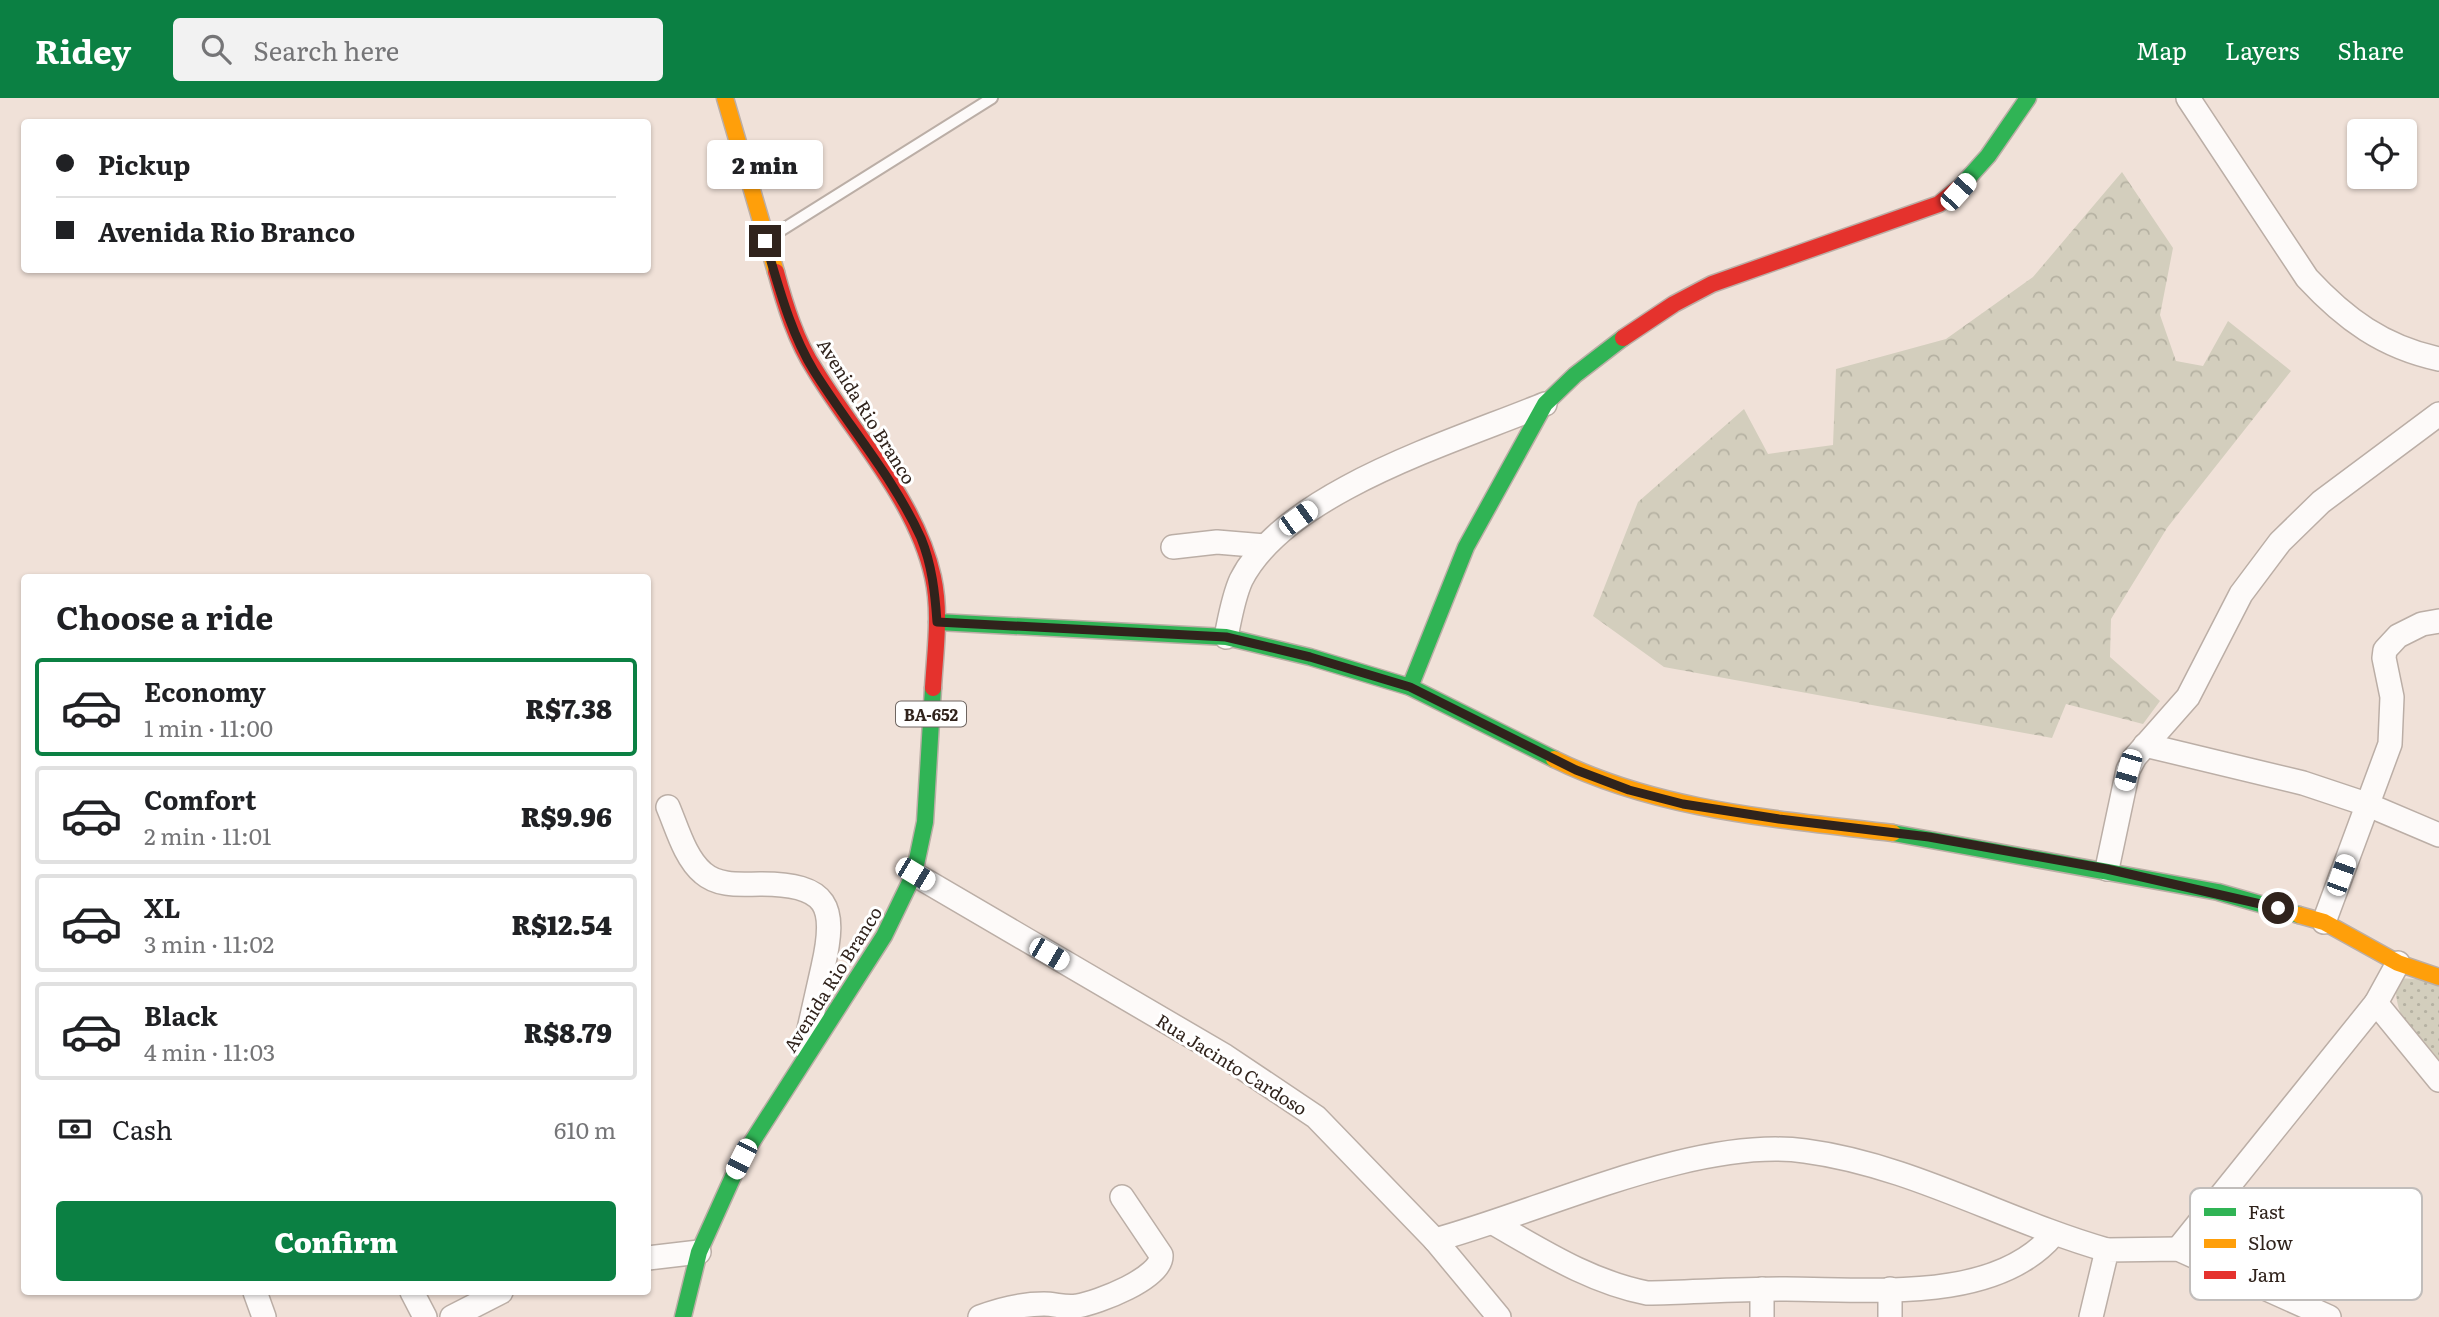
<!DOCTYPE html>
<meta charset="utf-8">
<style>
body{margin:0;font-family:Literata,serif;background:#f2f2f2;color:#202124;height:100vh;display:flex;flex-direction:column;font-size:26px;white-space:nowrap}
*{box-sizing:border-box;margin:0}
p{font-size:23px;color:#757577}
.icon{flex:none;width:38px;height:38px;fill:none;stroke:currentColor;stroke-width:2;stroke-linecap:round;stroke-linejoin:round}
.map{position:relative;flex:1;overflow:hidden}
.details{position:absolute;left:21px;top:476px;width:630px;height:721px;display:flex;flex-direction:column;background:#fff;border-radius:7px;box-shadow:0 2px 5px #0004}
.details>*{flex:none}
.banner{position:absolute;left:21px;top:21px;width:630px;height:154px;border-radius:7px;box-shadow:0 2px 5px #0004;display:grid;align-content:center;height:154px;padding:0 35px;background:#fff}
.buttons{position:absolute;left:2347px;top:21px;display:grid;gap:14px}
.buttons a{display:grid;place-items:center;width:70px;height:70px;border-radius:7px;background:#fff;box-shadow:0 2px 5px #0004;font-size:35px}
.end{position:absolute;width:32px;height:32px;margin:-16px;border:9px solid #30231c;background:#fff;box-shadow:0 0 0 4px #fff}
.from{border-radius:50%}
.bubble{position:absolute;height:49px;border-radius:7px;background:#fff;box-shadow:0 2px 5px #0004;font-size:23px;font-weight:800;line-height:49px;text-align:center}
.car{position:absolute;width:21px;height:42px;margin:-21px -10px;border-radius:9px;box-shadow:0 0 5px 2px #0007;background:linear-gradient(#fff 24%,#345 0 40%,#fff 0 76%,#345 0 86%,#fff 0)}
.banner b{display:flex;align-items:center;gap:24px;height:66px;font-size:26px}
.banner b+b{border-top:2px solid #e0e0e0}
.banner i{width:18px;height:18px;background:#202124}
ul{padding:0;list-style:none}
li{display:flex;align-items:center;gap:21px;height:98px;margin:0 14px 10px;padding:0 21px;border:4px solid #e0e0e0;border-radius:7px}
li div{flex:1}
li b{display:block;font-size:26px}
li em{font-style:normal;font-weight:800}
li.on{border-color:#0b8043}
li>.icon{width:63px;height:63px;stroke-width:1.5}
h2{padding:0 35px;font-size:32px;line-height:84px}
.pay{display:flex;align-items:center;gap:18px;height:77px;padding:0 35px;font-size:26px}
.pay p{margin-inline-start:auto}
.cta{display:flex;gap:14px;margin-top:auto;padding:14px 35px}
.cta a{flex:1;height:80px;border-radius:7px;background:#0b8043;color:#fff;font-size:28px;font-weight:800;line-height:80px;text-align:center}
header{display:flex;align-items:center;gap:42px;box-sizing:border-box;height:98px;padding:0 35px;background:#0b8043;color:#fff}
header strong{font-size:33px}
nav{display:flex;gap:38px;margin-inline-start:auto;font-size:24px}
.search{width:490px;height:63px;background:#f2f2f2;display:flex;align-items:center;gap:18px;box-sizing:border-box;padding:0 24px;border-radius:7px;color:#757577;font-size:26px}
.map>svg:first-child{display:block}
</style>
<header>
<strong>Ridey</strong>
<div class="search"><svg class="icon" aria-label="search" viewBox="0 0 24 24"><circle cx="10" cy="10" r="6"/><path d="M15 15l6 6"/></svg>Search here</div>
<nav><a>Map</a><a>Layers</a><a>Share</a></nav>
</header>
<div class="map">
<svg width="2439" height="1219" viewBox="0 0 2439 1219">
<defs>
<pattern id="green-dots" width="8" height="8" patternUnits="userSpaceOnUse" patternTransform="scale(1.75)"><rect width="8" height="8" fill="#d3cebd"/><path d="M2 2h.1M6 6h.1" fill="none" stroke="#b5b1a2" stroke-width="1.8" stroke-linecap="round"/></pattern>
<pattern id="forest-crowns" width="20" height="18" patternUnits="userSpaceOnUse" patternTransform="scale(1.75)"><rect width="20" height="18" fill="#d3cebd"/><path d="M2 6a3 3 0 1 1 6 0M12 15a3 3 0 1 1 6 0" fill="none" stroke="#b5b1a2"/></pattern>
</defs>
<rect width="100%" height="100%" fill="#f0e1d8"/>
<path fill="url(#green-dots)" d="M2396 880 2439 882V962C2411 940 2393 917 2396 880Z"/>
<path fill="url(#forest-crowns)" d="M2122 74 2173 150 2160 217 2176 263 2203 268 2228 223 2291 273 2167 430 2111 521 2110 559 2160 603 2143 626 2066 606 2052 640 1664 569 1593 518 1638 404 1744 311 1768 356 1833 347 1836 271 1946 241 2033 179Z"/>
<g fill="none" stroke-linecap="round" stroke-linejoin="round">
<defs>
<path id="lane" d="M772 138 992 0"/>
<g id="street">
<path d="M2188 0 2307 180C2345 221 2383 249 2439 261"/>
<path d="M1173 449 1217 444 1265 448"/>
<path d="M1226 539C1230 520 1233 500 1241 482 1286 393 1456 343 1545 306"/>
<path d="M2145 647 2303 685 2366 706 2439 737"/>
<path d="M668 709C677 730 685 760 703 775 719 789 742 786 760 786 829 786 837 808 823 869 817 896 811 922 805 949"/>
<path d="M2107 771 2128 672 2135 659 2188 599 2241 496 2280 444 2321 404 2439 316"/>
<path d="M914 776 1225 958 1316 1019 1435 1142 1499 1219"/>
<path d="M2324 824 2390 646 2392 599 2384 560 2385 552 2398 538 2422 526 2439 523"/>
<path d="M2398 865 2376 905 2439 982"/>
<path d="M1495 1126C1544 1154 1591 1184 1647 1195 1693 1194 1740 1191 1786 1191 1869 1191 1994 1206 2053 1137"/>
<path d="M1435 1142C1542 1113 1697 1038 1805 1053 1911 1067 2005 1123 2107 1152"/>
<path d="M2178 1151 2376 905"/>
<path d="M648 1160 699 1154"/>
<path d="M1890 1191V1219"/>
<path d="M255 1194 264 1219"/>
<path d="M412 1194 425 1219"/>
<path d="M452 1219 501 1194"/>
<path d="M980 1219C1001 1211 1022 1206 1044 1206 1055 1206 1066 1210 1077 1208 1097 1205 1163 1180 1161 1157L1122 1099"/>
<path d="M1762 1219V1191"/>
<path d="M2091 1219 2107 1152 2178 1151 2329 1219"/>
</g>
<g id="fast">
<path d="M1961 88 1988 58 2028 0"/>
<path d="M937 524 1226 539 1310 559 1410 589 1554 661"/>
<path d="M1410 589 1466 449 1545 306 1575 277 1623 240"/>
<path d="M1893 735 2218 794 2299 817"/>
<path d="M683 1219 699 1154 741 1061 884 838 914 776 925 724 933 590"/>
</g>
<g id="slow">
<path d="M725 0 776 174"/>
<path d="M1554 661C1659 713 1778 721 1893 735"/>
<path d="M2299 817 2324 824 2398 865 2439 879"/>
</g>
<g id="jam">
<path d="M776 174C785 207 796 243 815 272 855 338 916 402 933 479 941 515 935 554 933 590"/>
<path d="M1623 240 1674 206 1712 186 1939 106 1961 88"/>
</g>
</defs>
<use href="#lane" stroke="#bbaea6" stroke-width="14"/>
<use href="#street" stroke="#bbaea6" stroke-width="26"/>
<use href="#fast" stroke="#bbaea6" stroke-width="19"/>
<use href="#slow" stroke="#bbaea6" stroke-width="19"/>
<use href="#jam" stroke="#bbaea6" stroke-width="19"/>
<use href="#lane" stroke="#fdfaf9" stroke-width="10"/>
<use href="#street" stroke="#fdfaf9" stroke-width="23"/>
<use href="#fast" stroke="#30b455" stroke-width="16"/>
<use href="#slow" stroke="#ff9f0a" stroke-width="16"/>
<use href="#jam" stroke="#e5322d" stroke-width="16"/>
</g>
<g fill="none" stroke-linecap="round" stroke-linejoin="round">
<path stroke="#30231c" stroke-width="9" d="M765 143C778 186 790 234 814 273 849 329 894 380 921 440 932 467 935 495 937 524L1226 539 1310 559 1410 589 1576 672 1629 692 1683 706 1779 721 1929 739 2107 771 2278 810"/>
</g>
<g text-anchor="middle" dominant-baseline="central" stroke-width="6" stroke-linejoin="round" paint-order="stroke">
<rect fill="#fff" stroke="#6e6560" stroke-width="2" x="896" y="603.5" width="70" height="25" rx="5"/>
<g font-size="16" font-weight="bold" fill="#30231c">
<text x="931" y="616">BA-652</text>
</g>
<g font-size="18" fill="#30231c" stroke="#fff">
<text transform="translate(867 313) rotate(58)">Avenida Rio Branco</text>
<text transform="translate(832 881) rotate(-58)">Avenida Rio Branco</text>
<text transform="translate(1232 966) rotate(32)">Rua Jacinto Cardoso</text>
</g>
</g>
<rect x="2190" y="1090" width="232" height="112" rx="10" fill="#fff" stroke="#c1bdbb" stroke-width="2"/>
<rect x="2204" y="1110" width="32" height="8" fill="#30b455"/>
<rect x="2204" y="1141" width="32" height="9" fill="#ff9f0a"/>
<rect x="2204" y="1173" width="32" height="8" fill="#e5322d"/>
<g font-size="19" fill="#30231c">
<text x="2248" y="1121">Fast</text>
<text x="2248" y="1152">Slow</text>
<text x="2248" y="1184">Jam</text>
</g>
</svg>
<div class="buttons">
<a><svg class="icon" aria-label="locate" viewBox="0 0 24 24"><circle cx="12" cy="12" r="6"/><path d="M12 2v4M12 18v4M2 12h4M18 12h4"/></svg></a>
</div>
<i class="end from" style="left:2278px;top:810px"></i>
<i class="end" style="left:765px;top:143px"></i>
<div class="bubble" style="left:707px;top:42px;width:116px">2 min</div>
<i class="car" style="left:1958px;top:94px;rotate:42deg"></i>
<i class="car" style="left:1298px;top:420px;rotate:54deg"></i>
<i class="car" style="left:2128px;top:672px;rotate:196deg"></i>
<i class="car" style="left:915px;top:776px;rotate:121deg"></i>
<i class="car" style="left:2341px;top:777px;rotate:20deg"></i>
<i class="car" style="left:1049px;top:856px;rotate:120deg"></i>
<i class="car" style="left:741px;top:1061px;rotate:207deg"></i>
<div class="banner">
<b><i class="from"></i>Pickup</b>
<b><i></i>Avenida Rio Branco</b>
</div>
<section class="details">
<h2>Choose a ride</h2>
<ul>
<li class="on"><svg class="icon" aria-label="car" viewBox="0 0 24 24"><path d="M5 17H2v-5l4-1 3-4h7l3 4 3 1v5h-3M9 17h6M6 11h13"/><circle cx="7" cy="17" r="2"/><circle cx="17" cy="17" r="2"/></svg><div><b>Economy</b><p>1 min · 11:00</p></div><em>R$7.38</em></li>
<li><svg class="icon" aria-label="car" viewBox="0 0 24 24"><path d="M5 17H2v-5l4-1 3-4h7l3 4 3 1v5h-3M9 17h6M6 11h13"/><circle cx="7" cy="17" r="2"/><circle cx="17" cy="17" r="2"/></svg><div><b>Comfort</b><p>2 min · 11:01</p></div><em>R$9.96</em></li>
<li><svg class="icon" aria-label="car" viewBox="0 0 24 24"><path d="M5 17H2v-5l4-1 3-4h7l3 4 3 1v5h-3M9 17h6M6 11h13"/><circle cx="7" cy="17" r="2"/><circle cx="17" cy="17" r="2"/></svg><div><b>XL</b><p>3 min · 11:02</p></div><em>R$12.54</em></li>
<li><svg class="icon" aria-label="car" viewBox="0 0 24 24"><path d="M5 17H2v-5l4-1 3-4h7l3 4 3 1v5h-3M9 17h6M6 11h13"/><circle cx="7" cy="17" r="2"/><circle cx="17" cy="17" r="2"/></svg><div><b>Black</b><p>4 min · 11:03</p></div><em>R$8.79</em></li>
</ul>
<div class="pay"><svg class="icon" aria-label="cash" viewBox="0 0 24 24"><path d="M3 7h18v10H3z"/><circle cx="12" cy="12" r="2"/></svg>Cash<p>610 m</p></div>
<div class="cta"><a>Confirm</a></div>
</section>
</div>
